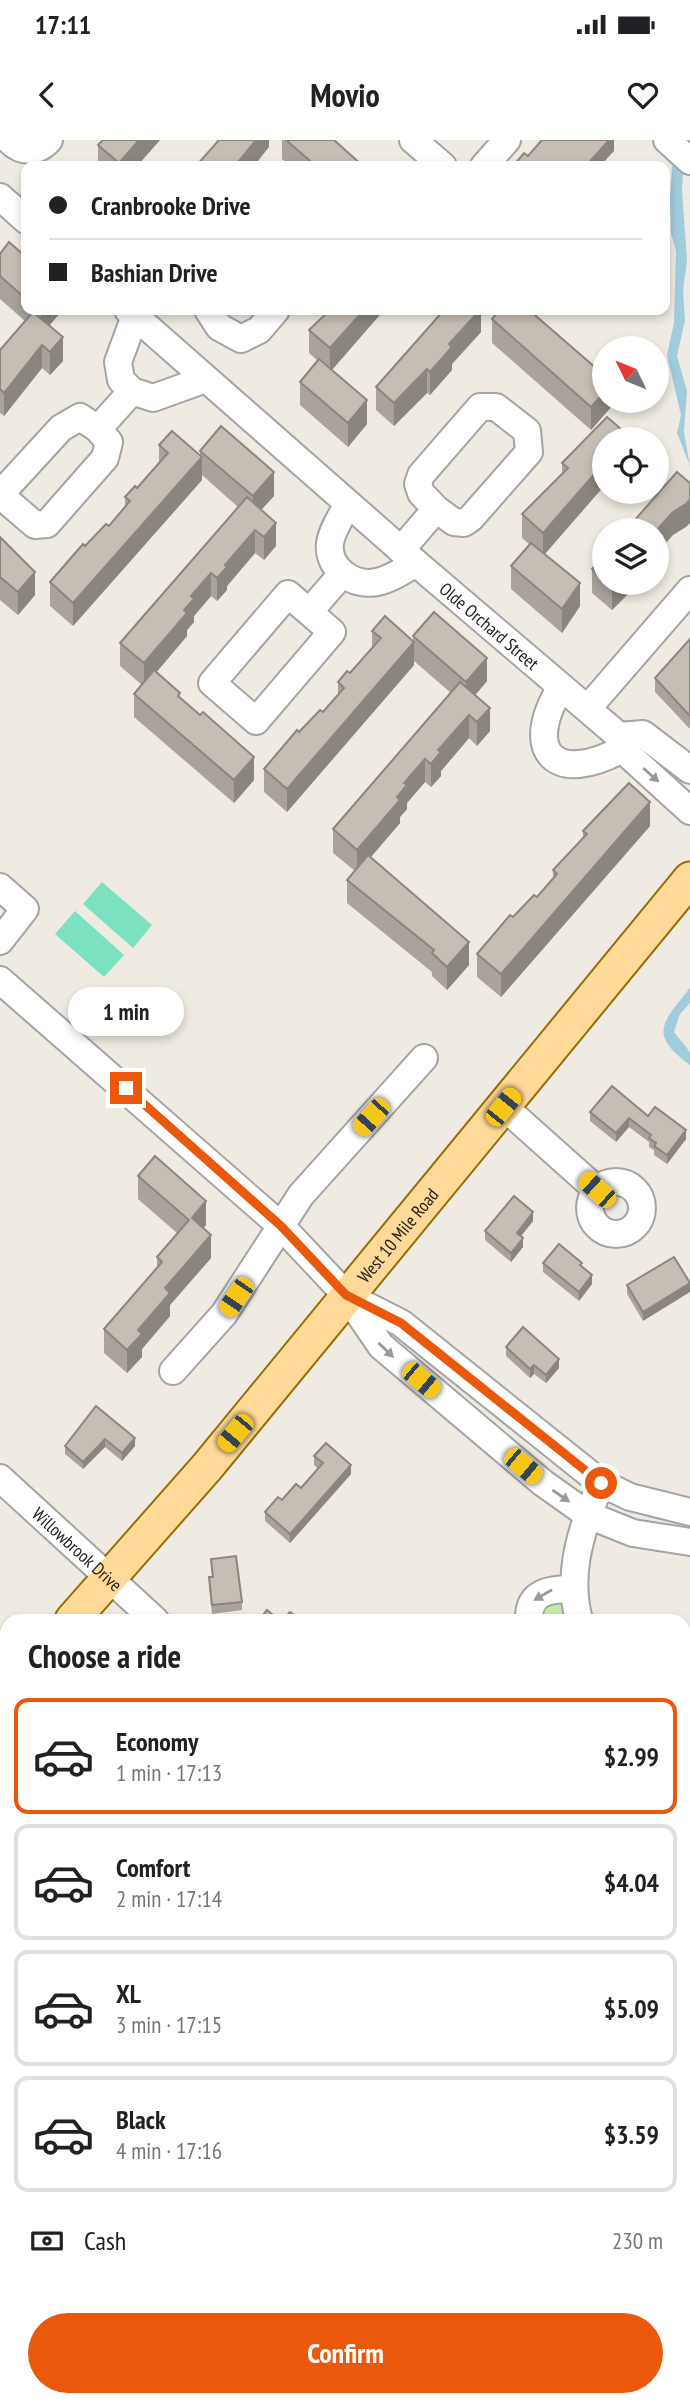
<!DOCTYPE html>
<meta charset="utf-8">
<style>
body{margin:0;font-family:"PT Sans Narrow",sans-serif;background:#f6f6f6;color:#202124;height:100vh;display:flex;flex-direction:column;font-size:26px;white-space:nowrap}
*{box-sizing:border-box;margin:0}
p{font-size:23px;color:#757577}
.icon{flex:none;width:38px;height:38px;fill:none;stroke:currentColor;stroke-width:2;stroke-linecap:round;stroke-linejoin:round}
.map{position:relative;flex:1;overflow:hidden}
.details{position:absolute;left:0px;top:1474px;width:691px;height:793px;display:flex;flex-direction:column;background:#fff;border-radius:21px 21px 0 0;box-shadow:0 4px 10px #0003}
.details>*{flex:none}
.banner{position:absolute;left:21px;top:21px;width:649px;height:154px;border-radius:14px;box-shadow:0 4px 10px #0003;display:grid;align-content:center;height:154px;padding:0 28px;background:#fff}
.needle{width:46px;rotate:313deg}
.fabs{position:absolute;left:592px;top:196px;display:grid;gap:14px}
.fabs a{display:grid;place-items:center;width:77px;height:77px;border-radius:50%;background:#fff;box-shadow:0 4px 10px #0003;font-size:35px}
.end{position:absolute;width:32px;height:32px;margin:-16px;border:9px solid #ea580c;background:#fff;box-shadow:0 0 0 4px #fff}
.from{border-radius:50%}
.bubble{position:absolute;height:49px;border-radius:24px;background:#fff;box-shadow:0 4px 10px #0003;font-size:23px;font-weight:700;line-height:49px;text-align:center}
.car{position:absolute;width:21px;height:42px;margin:-21px -10px;border-radius:9px;box-shadow:0 0 5px 2px #0007;background:linear-gradient(#f5c518 24%,#345 0 40%,#f5c518 0 76%,#345 0 86%,#f5c518 0)}
.banner b{display:flex;align-items:center;gap:24px;height:66px;font-size:26px}
.banner b+b{border-top:2px solid #e0e0e0}
.banner i{width:18px;height:18px;background:#202124}
ul{padding:0;list-style:none}
li{display:flex;align-items:center;gap:21px;height:116px;margin:0 14px 10px;padding:0 14px;border:4px solid #e0e0e0;border-radius:14px}
li div{flex:1}
li b{display:block;font-size:26px}
li em{font-style:normal;font-weight:700}
li.current{border-color:#ea580c}
li>.icon{width:63px;height:63px;stroke-width:1.5}
h2{padding:0 28px;font-size:32px;line-height:84px}
.pay{display:flex;align-items:center;gap:18px;height:77px;padding:0 28px;font-size:26px}
.pay p{margin-inline-start:auto}
.primary-button{display:flex;gap:14px;margin-top:auto;padding:14px 28px}
.primary-button a{flex:1;height:80px;border-radius:42px;background:#ea580c;color:#fff;font-size:28px;font-weight:700;line-height:80px;text-align:center}
.status{display:flex;justify-content:space-between;align-items:center;height:49px;padding:0 35px;background:#fff;direction:ltr}
.status svg{height:19px;fill:currentColor}
header{display:flex;justify-content:space-between;align-items:center;height:91px;padding:0 28px;background:#fff;font-size:32px;font-weight:700}
.map>svg:first-child{display:block}
</style>
<div class="status"><b>17:11</b><svg viewBox="0 0 49 12"><path d="M0 12V9h3v3zM5 12V6h3v6zM10 12V3h3v9zM15 12V0h3v12zM26 1h20v11H26zM47 4h2v5h-2z"/></svg></div>
<header><svg class="icon" aria-label="back" viewBox="0 0 24 24"><path d="M15 5l-7 7 7 7"/></svg>Movio<svg class="icon" aria-label="heart" viewBox="0 0 24 24"><path d="M12 20l-8-8c-3-5 5-10 8-4 3-6 11-1 8 4z"/></svg></header>
<div class="map">
<svg width="690" height="2266" viewBox="0 0 690 2266">
<rect width="100%" height="100%" fill="#efebe2"/>
<path fill="#c3eba5" d="M556 1460 564 1464 566 1480H540L541 1469Z"/>
<g fill="#7ce1c1">
<path d="M102 742 152 785 133 808 83 764Z"/>
<path d="M75 771 124 815 104 837 55 794Z"/>
</g>
<g fill="#a0ccde">
<path d="M674 0H685L682 50 687 121 683 150 685 180 677 216 687 251 684 292 690 326 677 293 681 275 667 215 674 183 676 111 671 93 670 59Z"/>
<path d="M690 848V863L680 874 674 892 690 912V925C648 894 662 883 690 848Z"/>
</g>
<g fill="none" stroke-linecap="round" stroke-linejoin="round">
<defs>
<g id="minor">
<path d="M9 0C21 13 37 13 49 0"/>
<path d="M413 0 443 26"/>
<path d="M667 0 690 21"/>
<path d="M484 26 507 0"/>
<path d="M0 57 26 80"/>
<path id="s1" d="M128 170 416 423 619 596 622 609 690 671"/>
<path d="M208 170 219 187 241 199 259 190 276 170"/>
<path d="M135 176 118 222 121 240 132 251 153 258 206 239"/>
<path d="M98 289 109 302 105 318 47 384 35 385 6 360 5 349 61 288 80 277 98 289 132 251"/>
<path d="M348 364C342 375 332 390 330 403 327 429 354 447 377 442 391 439 404 430 416 423"/>
<path d="M401 410 436 369 454 382 464 383 471 378 529 312 527 291 496 267H480L421 335 418 344 421 353 436 369"/>
<path d="M309 472 332 492 256 581 212 543 288 454 309 472 342 434"/>
<path d="M561 547C521 612 556 646 622 609"/>
<path d="M588 568 690 450"/>
<path d="M619 596 643 594 690 630"/>
<path d="M0 747 25 769 0 801"/>
<path d="M0 840 281 1086 346 1155 381 1206 543 1343 588 1375 633 1393 690 1402"/>
<path d="M503 966 597 1050"/>
<circle cx="616" cy="1068" r="26"/>
<path d="M350 1157 401 1183 601 1343 630 1357 690 1372"/>
<path d="M173 1231 224 1174 301 1055 424 918"/>
<path id="s2" d="M0 1338 155 1480"/>
<path d="M529 1480C528 1451 550 1449 574 1449"/>
<path d="M579 1480C568 1439 578 1399 594 1360"/>
<path d="M684 1619 690 1623"/>
<path d="M684 1946 690 1951"/>
<path d="M0 1950 7 1941"/>
<path d="M0 2141 7 2146"/>
<path d="M684 2245 690 2250"/>
<path d="M79 2259 81 2266"/>
<path d="M306 2266 312 2259"/>
<path d="M600 2266 607 2259"/>
</g>
<g id="major">
<path id="s3" d="M72 1480 207 1327 690 739"/>
<path d="M0 1565 7 1557"/>
</g>
</defs>
<use href="#minor" stroke="#a4a4a4" stroke-width="30"/>
<use href="#major" stroke="#966e00" stroke-width="37"/>
<use href="#minor" stroke="#fff" stroke-width="26"/>
<use href="#major" stroke="#ffd997" stroke-width="33"/>
</g>
<g fill="#aaa39c">
<path d="M103 0H160L137 26H98V5Z"/>
<path d="M282 0H334L363 26H290L282 19Z"/>
<path d="M0 114 26 117V170H62L49 185 63 221 50 235 42 228 4 276 0 273V210L25 181 0 159Z"/>
<path d="M330 170H384L332 230 367 284 348 307 300 265V242L318 221 309 213V190Z"/>
<path d="M481 170V192L452 224V230L430 255 427 253 394 286 376 270V247Z"/>
<path d="M492 179 612 261V266L591 290 492 203Z"/>
<path d="M607 277 628 295V299H604V346L545 414 580 443V466L562 493 511 449V426L530 405 522 398V374L562 334V323Z"/>
<path d="M159 305 200 315V311L274 356 261 370 276 406 264 420 255 413 227 446V450L217 461 211 456 194 476V482L187 490V496L156 532 254 640 234 663 134 577V554L142 545 120 526V503L238 367 202 335V340L73 486 50 466V442L85 406 109 386 125 367V357L137 348 159 322Z"/>
<path d="M0 397 35 455 18 475 0 460Z"/>
<path d="M604 416V443H639L612 470 592 453V429Z"/>
<path d="M372 491 413 501V496L487 541 475 555 490 591 477 606 469 598 441 631V636L431 647 425 642 407 663V669L400 677V683L371 717 469 825 447 850 432 836V832L347 763V740L355 731 333 713V689L451 553 414 521V525L287 672 264 652V629L323 572 338 555V542L350 533 372 508Z"/>
<path d="M690 499V588H689L655 552V538Z"/>
<path d="M650 686 501 857 477 837V814L513 777 537 757 553 738V730L583 697V691Z"/>
<path d="M590 972 648 976 686 999 667 1024 654 1015V1010L649 1007V1002L629 987 616 1002 590 981Z"/>
<path d="M138 1036 206 1085 203 1088 211 1118 170 1165V1176L142 1209V1217L127 1233 104 1213V1189L157 1128V1117L177 1093 138 1059Z"/>
<path d="M533 1081 521 1096 523 1107 511 1122 485 1100V1091Z"/>
<path d="M674 1117 643 1181 627 1154V1145Z"/>
<path d="M543 1123 582 1127 592 1144 579 1161 543 1132Z"/>
<path d="M506 1207 559 1228 546 1243 534 1234 530 1238 506 1216Z"/>
<path d="M96 1266 135 1306 122 1321 105 1307 83 1329 65 1314V1306Z"/>
<path d="M314 1316 351 1334 290 1403 265 1381V1372L301 1348 318 1329 314 1325Z"/>
<path d="M211 1419 242 1462V1470L212 1474 209 1446V1437H212Z"/>
<path d="M690 1523V1563L684 1558V1529Z"/>
<path d="M684 1672 690 1677V1718L684 1713Z"/>
<path d="M690 1837V1902L684 1898V1840L686 1842Z"/>
<path d="M690 2016V2045L684 2040V2023Z"/>
<path d="M684 2154 690 2156V2189L684 2186Z"/>
</g>
<g fill="#8b857f">
<path d="M139 0H160L137 26H119V23Z"/>
<path d="M256 0H269V7L254 26H235Z"/>
<path d="M609 0H614V11L600 26H586Z"/>
<path d="M42 170H62V171L41 195V171Z"/>
<path d="M364 170H384L330 232V208Z"/>
<path d="M480 170H481V192L452 224V230L430 255V232L449 204Z"/>
<path d="M63 197V221L50 235V212Z"/>
<path d="M42 205V228L4 276V253Z"/>
<path d="M427 229V253L394 286V263Z"/>
<path d="M604 253V261H612V266L591 290V267Z"/>
<path d="M367 260V284L348 307V283Z"/>
<path d="M202 317V340L73 486V463Z"/>
<path d="M604 323V346L543 416V393Z"/>
<path d="M274 332V356L253 379V356Z"/>
<path d="M690 359V383L686 387 673 395 658 412V424L656 426V391L673 372Z"/>
<path d="M276 383V406L264 420V397Z"/>
<path d="M255 390V413L227 446V450L217 461V438L225 425Z"/>
<path d="M35 432V455L18 475V452Z"/>
<path d="M211 433V456L194 476V482L187 490V496L144 547V523L184 470 191 456Z"/>
<path d="M580 443V466L562 493V469Z"/>
<path d="M616 443H639L612 470V447Z"/>
<path d="M414 502V525L287 672V649Z"/>
<path d="M487 518V541L466 566V542Z"/>
<path d="M490 568V591L477 606V582Z"/>
<path d="M469 575V598L441 631V636L431 647V624L438 610Z"/>
<path d="M254 617V640L234 663V640Z"/>
<path d="M425 619V642L407 663V669L400 677V683L357 733V710L397 657 404 643Z"/>
<path d="M650 662V686L501 857V834Z"/>
<path d="M469 802V825L447 850V827Z"/>
<path d="M629 978V987L616 1002V993Z"/>
<path d="M686 990V999L667 1024V1015Z"/>
<path d="M206 1061V1085L192 1101V1078Z"/>
<path d="M533 1072V1081L517 1101V1093Z"/>
<path d="M211 1095V1118L170 1165V1176L142 1209V1217L127 1233V1210L138 1190 165 1148Z"/>
<path d="M523 1098V1107L511 1122V1113Z"/>
<path d="M592 1135V1144L579 1161V1152Z"/>
<path d="M690 1143V1152L643 1181V1172Z"/>
<path d="M559 1219V1228L546 1243V1235Z"/>
<path d="M534 1225V1234L530 1238V1229Z"/>
<path d="M135 1298V1306L122 1321V1313Z"/>
<path d="M105 1299V1307L83 1329V1322Z"/>
<path d="M351 1325V1334L290 1403V1394Z"/>
<path d="M7 1697V1705L0 1714V1705Z"/>
<path d="M6 1858V1867L0 1874V1865Z"/>
<path d="M7 2037V2046L0 2054V2045Z"/>
<path d="M7 2220V2229L0 2235V2226Z"/>
</g>
<g fill="#c6beb5" stroke="#8b857f" stroke-width="2">
<path d="M103 0H139L119 23 98 5Z"/>
<path d="M219 0H256L235 26H196Z"/>
<path d="M286 0H334L363 26H316Z"/>
<path d="M542 0H609L586 26H513L524 13 528 16Z"/>
<path d="M9 102 26 117V159L0 136V114Z"/>
<path d="M330 170H364L330 208 309 190Z"/>
<path d="M444 170H480L449 204 452 207 430 232 427 229 394 263 376 247Z"/>
<path d="M500 170H529L604 235V253L591 267 492 179Z"/>
<path d="M33 172 63 197 50 212 42 205 4 253 0 249V210Z"/>
<path d="M319 219 367 260 348 283 300 242Z"/>
<path d="M607 277 628 295 624 299H604V323L543 393 522 374 568 328 562 323Z"/>
<path d="M221 286 274 332 253 356 200 311Z"/>
<path d="M172 291 202 317 73 463 50 442 83 404 85 406 106 384 109 386 130 361 125 357 135 346 137 348 168 313 159 305Z"/>
<path d="M677 332 690 343V359L686 364 673 372 656 391 626 390Z"/>
<path d="M247 357 276 383 264 397 255 390 225 425 227 427 217 438 211 433 191 456 194 459 184 470 187 473 144 523 120 503Z"/>
<path d="M0 397 35 432 18 452 0 437Z"/>
<path d="M531 403 580 443 562 469 511 426Z"/>
<path d="M604 416V440L592 429Z"/>
<path d="M607 443H616L612 447Z"/>
<path d="M434 472 487 518 466 542 413 496Z"/>
<path d="M385 476 414 502 287 649 264 629 297 590 299 592 320 570 323 572 344 548 338 542 347 531 350 533 381 498 372 491Z"/>
<path d="M690 499V575H689L655 538Z"/>
<path d="M154 530 180 553 178 556 200 575 203 572 254 617 234 640 134 554Z"/>
<path d="M460 542 490 568 477 582 469 575 438 610 441 612 431 624 425 619 404 643 407 645 397 657 400 660 357 710 333 689Z"/>
<path d="M629 643 650 662 501 834 477 814 510 775 513 777 534 755 537 757 557 734 553 730 587 694 583 691Z"/>
<path d="M368 715 469 802 447 827 432 813 434 810 347 740Z"/>
<path d="M612 946 648 976 655 967 686 990 667 1015 654 1006 656 1003 649 998 651 995 629 978 616 993 590 972Z"/>
<path d="M155 1016 206 1061 192 1078 211 1095 165 1148 170 1153 138 1190 142 1194 127 1210 104 1189 162 1122 157 1117 189 1080 138 1036Z"/>
<path d="M514 1056 533 1072 517 1093 523 1098 511 1113 485 1091Z"/>
<path d="M559 1104 582 1123 580 1125 592 1135 579 1152 543 1123Z"/>
<path d="M674 1117 690 1143 643 1172 627 1145Z"/>
<path d="M523 1187 559 1219 546 1235 534 1225 530 1229 506 1207Z"/>
<path d="M96 1266 135 1298 122 1313 105 1299 83 1322 65 1306Z"/>
<path d="M326 1303 351 1325 290 1394 265 1372 278 1357 282 1360 296 1344 301 1348 323 1323 314 1316Z"/>
<path d="M236 1416 242 1462 212 1465 209 1437H213L211 1419Z"/>
<path d="M267 1470 279 1480H259Z"/>
<path d="M290 1472 301 1480H283Z"/>
<path d="M690 1523V1554L684 1549V1529Z"/>
<path d="M7 1660V1697L0 1705V1669Z"/>
<path d="M684 1672 690 1677V1709L684 1704Z"/>
<path d="M4 1822 7 1824V1859L6 1858 0 1865V1827Z"/>
<path d="M690 1837V1889L684 1884V1840L686 1842Z"/>
<path d="M7 1998V2037L0 2045V2006Z"/>
<path d="M690 2016V2036L684 2031V2023Z"/>
<path d="M684 2154 690 2156V2180L684 2177Z"/>
<path d="M0 2204 7 2212V2220L0 2226Z"/>
<path d="M7 2259H30L32 2266H8Z"/>
<path d="M205 2259H239L241 2261 235 2266H200Z"/>
<path d="M369 2259H371L379 2266H363Z"/>
</g>
<defs><path id="oneway-solid" d="M-6-.8H1V-3.2L6.5 0L1 3.2V.8H-6Z" transform="scale(1.75)"/></defs>
<g fill="#999">
<use href="#oneway-solid" transform="translate(651 635) rotate(42)"/>
<use href="#oneway-solid" transform="translate(386 1210) rotate(44)"/>
<use href="#oneway-solid" transform="translate(561 1356) rotate(35)"/>
<use href="#oneway-solid" transform="translate(543 1455) rotate(150)"/>
</g>
<g fill="none" stroke-linecap="round" stroke-linejoin="round">
<path stroke="#ea580c" stroke-width="9" d="M126 948 281 1086 346 1155 401 1183 601 1343"/>
</g>
<g text-anchor="middle" dominant-baseline="central" stroke-width="6" stroke-linejoin="round" paint-order="stroke">
<g font-size="18" fill="#1d1d1d" stroke="#fff">
<text stroke="none"><textPath href="#s1" startOffset="480">Olde Orchard Street</textPath></text>
<text stroke="none"><textPath href="#s3" startOffset="504">West 10 Mile Road</textPath></text>
<text stroke="none"><textPath href="#s2" startOffset="105">Willowbrook Drive</textPath></text>
</g>
</g>
</svg>
<div class="fabs">
<a><svg class="needle" viewBox="-14 -14 28 28"><path d="M0-13l5 13h-10z" fill="#e53935"/><path d="M0 13l5-13h-10z" fill="#757577"/></svg></a>
<a><svg class="icon" aria-label="locate" viewBox="0 0 24 24"><circle cx="12" cy="12" r="6"/><path d="M12 2v4M12 18v4M2 12h4M18 12h4"/></svg></a>
<a><svg class="icon" aria-label="layers" viewBox="0 0 24 24"><path d="M12 4l9 5-9 5-9-5zM3 14l9 5 9-5"/></svg></a>
</div>
<i class="end from" style="left:601px;top:1343px"></i>
<i class="end" style="left:126px;top:948px"></i>
<div class="bubble" style="left:68px;top:847px;width:116px">1 min</div>
<i class="car" style="left:503px;top:967px;rotate:39deg"></i>
<i class="car" style="left:371px;top:977px;rotate:222deg"></i>
<i class="car" style="left:597px;top:1050px;rotate:312deg"></i>
<i class="car" style="left:236px;top:1157px;rotate:214deg"></i>
<i class="car" style="left:421px;top:1240px;rotate:130deg"></i>
<i class="car" style="left:235px;top:1293px;rotate:220deg"></i>
<i class="car" style="left:523px;top:1326px;rotate:130deg"></i>
<div class="banner">
<b><i class="from"></i>Cranbrooke Drive</b>
<b><i></i>Bashian Drive</b>
</div>
<section class="details">
<h2>Choose a ride</h2>
<ul>
<li class="current"><svg class="icon" aria-label="car" viewBox="0 0 24 24"><path d="M5 17H2v-5l4-1 3-4h7l3 4 3 1v5h-3M9 17h6M6 11h13"/><circle cx="7" cy="17" r="2"/><circle cx="17" cy="17" r="2"/></svg><div><b>Economy</b><p>1 min · 17:13</p></div><em>$2.99</em></li>
<li><svg class="icon" aria-label="car" viewBox="0 0 24 24"><path d="M5 17H2v-5l4-1 3-4h7l3 4 3 1v5h-3M9 17h6M6 11h13"/><circle cx="7" cy="17" r="2"/><circle cx="17" cy="17" r="2"/></svg><div><b>Comfort</b><p>2 min · 17:14</p></div><em>$4.04</em></li>
<li><svg class="icon" aria-label="car" viewBox="0 0 24 24"><path d="M5 17H2v-5l4-1 3-4h7l3 4 3 1v5h-3M9 17h6M6 11h13"/><circle cx="7" cy="17" r="2"/><circle cx="17" cy="17" r="2"/></svg><div><b>XL</b><p>3 min · 17:15</p></div><em>$5.09</em></li>
<li><svg class="icon" aria-label="car" viewBox="0 0 24 24"><path d="M5 17H2v-5l4-1 3-4h7l3 4 3 1v5h-3M9 17h6M6 11h13"/><circle cx="7" cy="17" r="2"/><circle cx="17" cy="17" r="2"/></svg><div><b>Black</b><p>4 min · 17:16</p></div><em>$3.59</em></li>
</ul>
<div class="pay"><svg class="icon" aria-label="cash" viewBox="0 0 24 24"><path d="M3 7h18v10H3z"/><circle cx="12" cy="12" r="2"/></svg>Cash<p>230 m</p></div>
<div class="primary-button"><a>Confirm</a></div>
</section>
</div>
